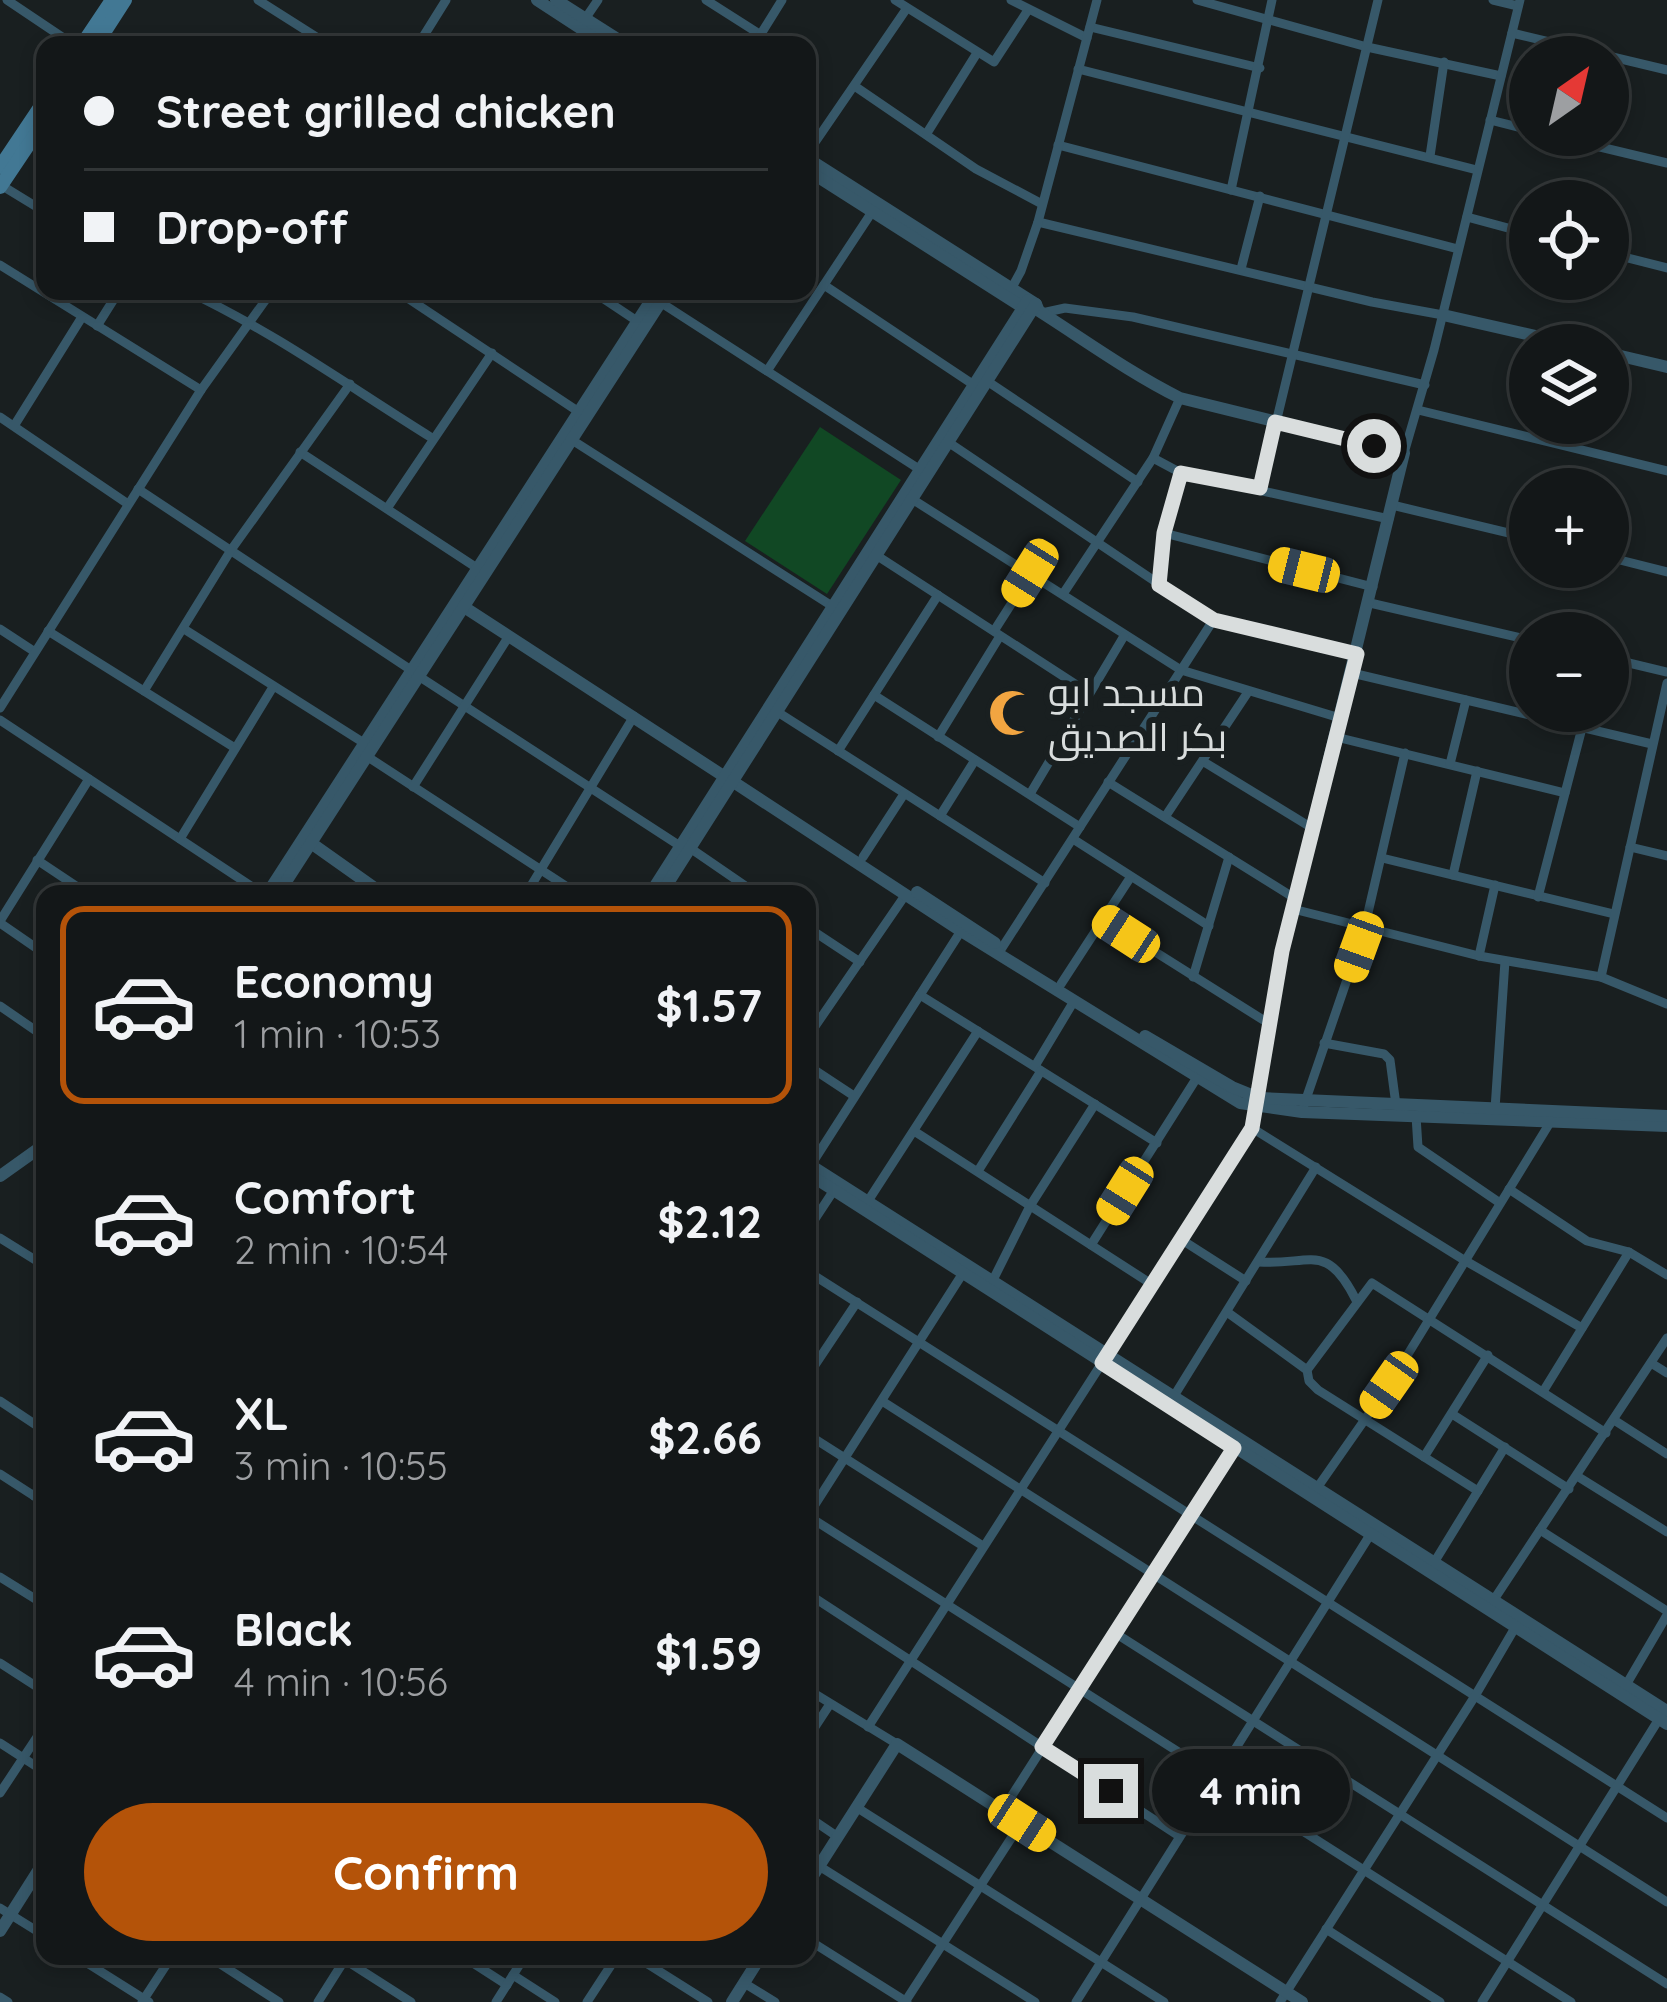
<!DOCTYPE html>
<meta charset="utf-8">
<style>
body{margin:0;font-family:Quicksand,Cairo,sans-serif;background:#202425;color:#f1f3f6;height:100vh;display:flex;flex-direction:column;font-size:45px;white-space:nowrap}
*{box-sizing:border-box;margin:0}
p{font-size:39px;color:#9d9fa2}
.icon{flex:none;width:66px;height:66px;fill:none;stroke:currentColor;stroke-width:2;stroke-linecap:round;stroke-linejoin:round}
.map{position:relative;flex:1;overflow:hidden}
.drawer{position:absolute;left:36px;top:885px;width:780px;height:1080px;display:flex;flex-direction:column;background:#131718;border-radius:24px;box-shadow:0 6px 18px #0003,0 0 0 3px #323637}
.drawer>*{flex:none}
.guide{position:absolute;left:36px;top:36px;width:780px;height:264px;border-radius:24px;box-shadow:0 6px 18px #0003,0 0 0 3px #323637;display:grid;align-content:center;height:264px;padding:0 48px;background:#131718}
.needle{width:78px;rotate:34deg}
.tools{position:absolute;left:1509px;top:36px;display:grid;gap:24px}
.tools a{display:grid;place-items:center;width:120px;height:120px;border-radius:50%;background:#131718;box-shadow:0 6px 18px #0003,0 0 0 3px #323637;font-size:60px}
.end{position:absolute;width:54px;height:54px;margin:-27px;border:15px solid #d9dddd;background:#111;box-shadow:0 0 0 6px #111}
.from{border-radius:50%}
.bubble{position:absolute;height:84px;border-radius:42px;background:#131718;box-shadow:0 6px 18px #0003,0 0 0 3px #323637;font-size:39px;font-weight:700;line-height:84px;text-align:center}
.car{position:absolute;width:36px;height:72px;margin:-36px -18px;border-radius:15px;box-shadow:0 0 9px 3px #0007;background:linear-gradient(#f5c518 24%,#345 0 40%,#f5c518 0 76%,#345 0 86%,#f5c518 0)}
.guide b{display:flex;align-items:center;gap:42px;height:114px;font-size:45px}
.guide b+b{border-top:3px solid #323637}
.guide i{width:30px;height:30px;background:#f1f3f6}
ul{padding:21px 0 0;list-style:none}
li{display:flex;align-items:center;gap:36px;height:198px;margin:0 24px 18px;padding:0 24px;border:6px solid transparent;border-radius:24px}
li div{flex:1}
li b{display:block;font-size:45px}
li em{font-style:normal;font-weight:700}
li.active{border-color:#b45309}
li>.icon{width:108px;height:108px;stroke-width:1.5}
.button{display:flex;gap:24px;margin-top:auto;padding:24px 48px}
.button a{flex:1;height:138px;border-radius:72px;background:#b45309;color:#fff;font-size:48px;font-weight:700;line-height:138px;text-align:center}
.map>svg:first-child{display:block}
</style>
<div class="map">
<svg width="1667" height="2002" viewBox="0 0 1667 2002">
<rect width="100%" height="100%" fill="#191f20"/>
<path fill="#114824" d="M820 427 901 480 827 594 745 541Z"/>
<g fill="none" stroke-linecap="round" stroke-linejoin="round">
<g stroke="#375869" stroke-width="9">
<path d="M7 0 74 45"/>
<path d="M258 0 329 45"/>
<path d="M706 0 761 35"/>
<path d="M895 0 994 62 1028 10"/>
<path d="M1011 0 1087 38"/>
<path d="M1197 0 1367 47 1501 76"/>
<path d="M1493 0 1518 6"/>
<path d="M585 19 598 0"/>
<path d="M1090 27 1260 68"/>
<path d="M1512 33 1667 70"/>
<path d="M418 45 446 0"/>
<path d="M754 45 782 0"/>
<path d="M1078 69 1477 170"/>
<path d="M856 87 976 169 1042 204"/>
<path d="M1490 120 1530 130"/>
<path d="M927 133 977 53"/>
<path d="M1550 135 1667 163"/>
<path d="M1058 145 1458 249"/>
<path d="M807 154 907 8"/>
<path d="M1430 156 1444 62"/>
<path d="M1 185 45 212"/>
<path d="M1231 190 1272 0"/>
<path d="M1467 217 1530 234"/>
<path d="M1038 222 1372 302 1443 315"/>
<path d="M1608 253 1667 268"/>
<path d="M0 265 201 390"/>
<path d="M1241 269 1260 196"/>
<path d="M824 285 974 385"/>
<path d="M187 291C274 332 350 387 432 438"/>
<path d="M397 291 582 414"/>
<path d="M592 291 637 321"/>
<path d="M1009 293 1021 271 1038 222 1097 0"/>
<path d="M660 302 919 469"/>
<path d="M1042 313 1065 308 1133 317 1425 385"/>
<path d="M97 326 119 291"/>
<path d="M767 371 872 212"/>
<path d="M987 381 1138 482"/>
<path d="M1418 410 1667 471"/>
<path d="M0 417 128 504"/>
<path d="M14 426 82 317"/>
<path d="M572 440 832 606"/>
<path d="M948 442 1208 617 1357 654"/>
<path d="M300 452 477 568"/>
<path d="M1404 453 1434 350 1520 0"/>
<path d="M1153 458 1181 473 1389 519"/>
<path d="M138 489 411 670"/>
<path d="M1260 489 1378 0"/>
<path d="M912 499 1181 670 1340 718"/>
<path d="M1392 505 1530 538"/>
<path d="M388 507 492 353"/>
<path d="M1164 533 1373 587"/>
<path d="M876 555 1089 693"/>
<path d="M1608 557 1667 572"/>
<path d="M1159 585 1164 533 1181 473"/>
<path d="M1063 594 1153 458 1180 398"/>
<path d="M1370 603 1530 640"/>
<path d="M0 629 35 652"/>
<path d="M184 629 364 743"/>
<path d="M48 631 235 748"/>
<path d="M994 631 1031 573"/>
<path d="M1608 658 1667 672"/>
<path d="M1352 673 1652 744"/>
<path d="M420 677 680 846"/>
<path d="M144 691 231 550 350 384"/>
<path d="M874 695 1080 827"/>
<path d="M0 708 201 390 272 291"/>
<path d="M776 711 1045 883"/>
<path d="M0 720 263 894"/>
<path d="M938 737 1000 636"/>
<path d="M1336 737 1565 793"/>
<path d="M838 751 938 595"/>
<path d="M368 757 578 894"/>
<path d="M1204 762 1312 828"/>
<path d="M1450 764 1466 700"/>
<path d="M1108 782 1296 899"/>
<path d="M413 787 509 636"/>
<path d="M1030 794 1124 636"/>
<path d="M940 816 975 760"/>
<path d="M1165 817 1248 692"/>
<path d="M180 839 273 687"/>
<path d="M1073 839 1209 926"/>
<path d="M1630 847 1667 856"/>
<path d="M690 848 757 894"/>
<path d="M863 857 904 794"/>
<path d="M1382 858 1614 914"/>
<path d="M37 860 88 894"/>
<path d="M1453 875 1477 771"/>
<path d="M526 894 634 716"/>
<path d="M1538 897 1582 728"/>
<path d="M1293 909 1479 956 1601 977 1667 1004"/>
<path d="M1103 919 1268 1023"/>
<path d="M0 921 89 779"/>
<path d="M0 923 45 954"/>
<path d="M807 927 860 962"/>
<path d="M998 954 1214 619"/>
<path d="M1479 956 1495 885"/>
<path d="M1193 977 1229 857"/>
<path d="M1601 977 1667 683"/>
<path d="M1061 984 1130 878"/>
<path d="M920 995 1157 1143"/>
<path d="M0 1006 45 1037"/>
<path d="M807 1038 906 894"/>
<path d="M1324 1043 1384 1054 1390 1060 1396 1105"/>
<path d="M807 1065 854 1096"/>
<path d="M1035 1066 1074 1001"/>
<path d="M1304 1105 1364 930 1405 753"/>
<path d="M1495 1109 1505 961"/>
<path d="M1416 1116 1418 1147 1500 1203"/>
<path d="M1252 1128 1464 1260 1582 1328"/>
<path d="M914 1131 1153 1285"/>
<path d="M811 1165 961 931"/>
<path d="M978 1171 1041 1071"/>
<path d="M1509 1189 1587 1241 1629 1252 1667 1275"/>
<path d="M868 1201 978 1031"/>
<path d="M807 1231 834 1190"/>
<path d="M0 1238 45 1266"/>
<path d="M1182 1240 1246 1281"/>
<path d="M1091 1245 1196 1079"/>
<path d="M1259 1262C1309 1266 1326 1240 1356 1300"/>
<path d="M807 1271 1667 1818"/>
<path d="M993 1280 1030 1206 1095 1104"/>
<path d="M1227 1312 1307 1370 1309 1381 1318 1390 1478 1491"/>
<path d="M1651 1363 1667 1373"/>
<path d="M1307 1370 1372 1283 1606 1433"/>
<path d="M807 1377 857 1302"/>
<path d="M1544 1390 1629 1252"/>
<path d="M1174 1396 1316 1167"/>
<path d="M0 1401 45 1431"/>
<path d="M882 1401 1667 1902"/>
<path d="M1452 1414 1569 1489"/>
<path d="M1614 1420 1667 1454"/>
<path d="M807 1434 983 1546"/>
<path d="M1424 1457 1488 1355"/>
<path d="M0 1474 45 1503"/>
<path d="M1577 1476 1667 1532"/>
<path d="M1317 1488 1389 1385 1551 1121"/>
<path d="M34 1496 45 1479"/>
<path d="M808 1516 1571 2002"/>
<path d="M807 1517 963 1273"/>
<path d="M1540 1530 1667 1611"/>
<path d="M1435 1561 1505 1447"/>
<path d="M0 1577 45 1605"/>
<path d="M807 1593 1179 1836"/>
<path d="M1491 1604 1667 1338"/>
<path d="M1115 1633 1667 1984"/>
<path d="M0 1663 45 1692"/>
<path d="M1626 1685 1667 1615"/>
<path d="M807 1689 897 1744"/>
<path d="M868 1727 1102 1363"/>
<path d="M807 1739 830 1704"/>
<path d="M0 1743 45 1772"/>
<path d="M0 1793 45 1725"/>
<path d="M856 1807 1164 2002"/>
<path d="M1002 1811 1234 1448"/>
<path d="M807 1816 838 1837"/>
<path d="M819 1866 1035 2002"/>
<path d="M0 1908 45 1936"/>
<path d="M1326 1929 1440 2002"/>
<path d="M807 1939 907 2002"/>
<path d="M76 1956 149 2002"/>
<path d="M208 1956 279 2002"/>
<path d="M339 1956 411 2002"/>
<path d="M462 1956 507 1985"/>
<path d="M635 1956 708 2002"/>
<path d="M513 1975 555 2002"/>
<path d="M744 1983 775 2002"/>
<path d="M0 1997 8 2002"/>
<path d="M142 2002 172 1956"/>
<path d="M318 2002 347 1956"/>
<path d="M496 2002 525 1956"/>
<path d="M587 2002 617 1956"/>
<path d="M905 2002 1021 1823"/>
<path d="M1076 2002 1370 1535"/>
<path d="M1280 2002 1475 1696 1516 1626"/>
<path d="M1482 2002 1659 1719"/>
</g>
<g stroke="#375869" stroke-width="12">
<path d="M537 0 606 45"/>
<path d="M556 0 627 45"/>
<path d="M807 158 1036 304 1039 311C1086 341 1130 373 1180 398L1404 453 1282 951 1252 1128 1102 1363"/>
<path d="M807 170 1027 310"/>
<path d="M1443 315 1575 345"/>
<path d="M1608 353 1667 367"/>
<path d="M464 607 725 777"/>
<path d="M732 781 961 931 1240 1103 1302 1112 1667 1126"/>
<path d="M311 843 383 894"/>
<path d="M917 892 995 943"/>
<path d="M267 894 657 291"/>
<path d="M278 894 668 291"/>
<path d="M650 894 1028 300"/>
<path d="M661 894 1036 304"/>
<path d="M1145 1036 1232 1087 1259 1098 1667 1116"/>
<path d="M807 1163 1667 1711"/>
<path d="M807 1173 1667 1724"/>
<path d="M0 1176 45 1144"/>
<path d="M807 1885 897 1744 1302 2002"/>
<path d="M0 1931 45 1860"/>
<path d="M732 2002 761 1956"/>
</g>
<g stroke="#427894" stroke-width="14">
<path d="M82 45 112 0"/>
<path d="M96 45 125 0"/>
<path d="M0 167 45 100"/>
<path d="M0 187 45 120"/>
</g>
</g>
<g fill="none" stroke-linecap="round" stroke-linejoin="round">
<path stroke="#d9dddd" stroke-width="15" d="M1111 1791 1042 1747 1234 1448 1102 1363 1252 1128 1282 951 1357 654 1214 620 1159 585 1164 533 1181 473 1260 488 1275 422 1374 446"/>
</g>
<defs>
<symbol id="mosque-bare" viewBox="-9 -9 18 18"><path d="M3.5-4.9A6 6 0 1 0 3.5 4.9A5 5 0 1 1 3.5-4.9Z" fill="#f2a541" stroke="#191f20" stroke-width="2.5" paint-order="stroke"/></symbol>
</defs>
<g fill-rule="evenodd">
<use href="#mosque-bare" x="979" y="680" width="66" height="66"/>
</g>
<g text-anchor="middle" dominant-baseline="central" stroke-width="12" stroke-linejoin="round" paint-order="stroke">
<g font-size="39" fill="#d9dddd" stroke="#191f20" text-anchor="start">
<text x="1048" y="691">مسجد ابو<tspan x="1048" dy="45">بكر الصديق</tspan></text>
</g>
</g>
</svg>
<div class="tools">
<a><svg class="needle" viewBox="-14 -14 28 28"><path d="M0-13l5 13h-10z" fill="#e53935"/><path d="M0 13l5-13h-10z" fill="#9d9fa2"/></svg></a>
<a><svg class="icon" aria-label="locate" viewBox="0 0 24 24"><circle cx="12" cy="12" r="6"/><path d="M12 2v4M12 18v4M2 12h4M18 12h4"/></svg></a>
<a><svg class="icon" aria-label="layers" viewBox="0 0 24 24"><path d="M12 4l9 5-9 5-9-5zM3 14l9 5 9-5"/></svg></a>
<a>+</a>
<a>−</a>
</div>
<i class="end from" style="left:1374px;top:446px"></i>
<i class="end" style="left:1111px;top:1791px"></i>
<div class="bubble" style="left:1152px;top:1749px;width:198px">4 min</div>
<i class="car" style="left:1304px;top:570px;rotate:284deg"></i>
<i class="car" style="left:1030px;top:573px;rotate:212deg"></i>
<i class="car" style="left:1126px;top:934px;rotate:303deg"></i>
<i class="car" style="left:1359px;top:947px;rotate:200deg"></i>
<i class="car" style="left:1125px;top:1191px;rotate:212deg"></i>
<i class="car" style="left:1389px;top:1385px;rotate:215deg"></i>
<i class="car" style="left:1022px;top:1823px;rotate:123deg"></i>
<div class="guide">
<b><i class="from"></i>Street grilled chicken</b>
<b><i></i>Drop-off</b>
</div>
<section class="drawer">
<ul>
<li class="active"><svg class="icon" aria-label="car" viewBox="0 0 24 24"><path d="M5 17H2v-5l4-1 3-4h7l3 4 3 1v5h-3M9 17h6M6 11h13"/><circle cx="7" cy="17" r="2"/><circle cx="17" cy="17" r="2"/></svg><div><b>Economy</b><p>1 min · 10:53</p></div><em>$1.57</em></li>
<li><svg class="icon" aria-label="car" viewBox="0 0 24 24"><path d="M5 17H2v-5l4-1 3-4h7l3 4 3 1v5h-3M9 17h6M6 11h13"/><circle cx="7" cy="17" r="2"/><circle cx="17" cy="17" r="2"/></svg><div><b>Comfort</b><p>2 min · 10:54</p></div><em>$2.12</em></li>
<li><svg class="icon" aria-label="car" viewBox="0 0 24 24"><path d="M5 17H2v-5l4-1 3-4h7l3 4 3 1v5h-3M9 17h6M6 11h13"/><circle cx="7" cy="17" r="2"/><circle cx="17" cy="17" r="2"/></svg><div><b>XL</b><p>3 min · 10:55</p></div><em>$2.66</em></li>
<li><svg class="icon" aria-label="car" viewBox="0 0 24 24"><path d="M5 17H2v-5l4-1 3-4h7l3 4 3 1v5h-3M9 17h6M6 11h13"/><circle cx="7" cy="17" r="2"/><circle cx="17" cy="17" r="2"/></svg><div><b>Black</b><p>4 min · 10:56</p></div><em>$1.59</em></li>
</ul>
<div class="button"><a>Confirm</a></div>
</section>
</div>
